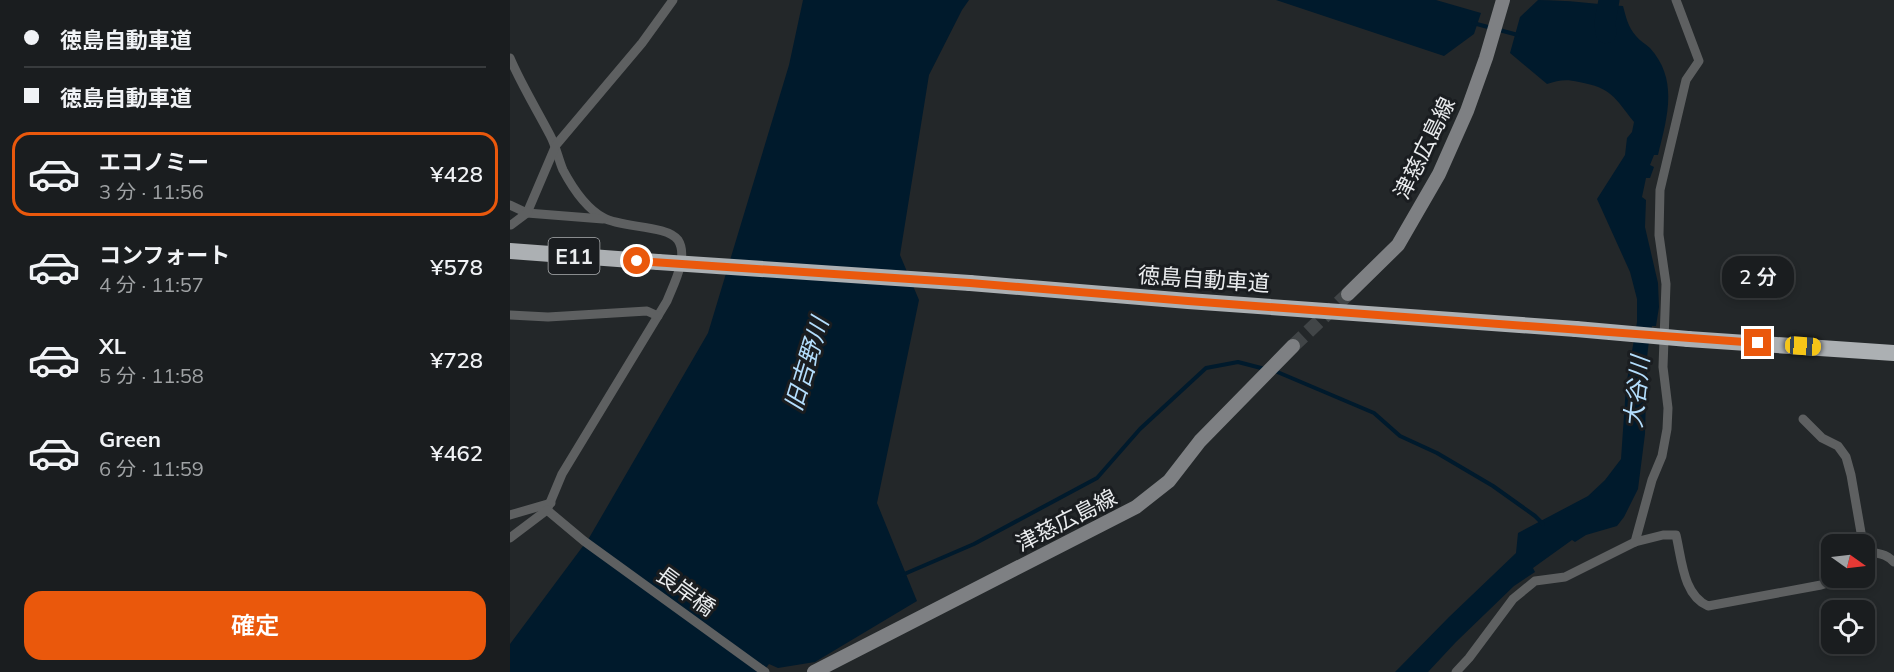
<!DOCTYPE html>
<html lang="ja">
<meta charset="utf-8">
<style>
body{margin:0;font-family:Mulish,"Noto Sans JP",sans-serif;background:#272a2c;color:#f1f3f6;height:100vh;display:flex;flex-direction:column;font-size:22px;white-space:nowrap}
*{box-sizing:border-box;margin:0}
p{font-size:20px;color:#9fa2a4}
.icon{flex:none;width:33px;height:33px;fill:none;stroke:currentColor;stroke-width:2;stroke-linecap:round;stroke-linejoin:round}
.map{position:relative;flex:1;overflow:hidden}
.panel{display:flex;flex-direction:column;background:#1a1d1f;width:510px}
.panel>*{flex:none}
.guide{display:grid;align-content:center;height:132px;padding:0 24px;background:#1a1d1f}
.needle{width:39px;rotate:104deg}
.controls{position:absolute;left:1311px;top:534px;display:grid;gap:12px}
.controls a{display:grid;place-items:center;width:54px;height:54px;border-radius:12px;background:#1a1d1f;box-shadow:0 3px 9px #0003,0 0 0 2px #383b3d;font-size:30px}
.end{position:absolute;width:27px;height:27px;margin:-14px;border:8px solid #ea580c;background:#fff;box-shadow:0 0 0 3px #fff}
.from{border-radius:50%}
.bubble{position:absolute;height:42px;border-radius:18px;background:#1a1d1f;box-shadow:0 3px 9px #0003,0 0 0 2px #383b3d;font-size:20px;font-weight:600;line-height:42px;text-align:center}
.car{position:absolute;width:18px;height:36px;margin:-18px -9px;border-radius:8px;box-shadow:0 0 4px 2px #0007;background:linear-gradient(#f5c518 24%,#345 0 40%,#f5c518 0 76%,#345 0 86%,#f5c518 0)}
.guide b{display:flex;align-items:center;gap:21px;height:57px;font-size:22px}
.guide b+b{border-top:2px solid #383b3d}
.guide i{width:15px;height:15px;background:#f1f3f6}
ul{padding:0;list-style:none}
li{display:flex;align-items:center;gap:18px;height:84px;margin:0 12px 9px;padding:0 12px;border:3px solid transparent;border-radius:18px}
li div{flex:1}
li b{display:block;font-size:22px}
li em{font-style:normal;font-weight:600}
li.active{border-color:#ea580c}
li>.icon{width:54px;height:54px;stroke-width:1.5}
.primary-button{display:flex;gap:12px;margin-top:auto;padding:12px 24px}
.primary-button a{flex:1;height:69px;border-radius:18px;background:#ea580c;color:#fff;font-size:24px;font-weight:600;line-height:69px;text-align:center}
main{display:flex;flex:1;min-height:0}
.map>svg:first-child{display:block}
</style>
<main>
<section class="panel">
<div class="guide">
<b><i class="from"></i>徳島自動車道</b>
<b><i></i>徳島自動車道</b>
</div>
<ul>
<li class="active"><svg class="icon" aria-label="car" viewBox="0 0 24 24"><path d="M5 17H2v-5l4-1 3-4h7l3 4 3 1v5h-3M9 17h6M6 11h13"/><circle cx="7" cy="17" r="2"/><circle cx="17" cy="17" r="2"/></svg><div><b>エコノミー</b><p>3 分 · 11:56</p></div><em>¥428</em></li>
<li><svg class="icon" aria-label="car" viewBox="0 0 24 24"><path d="M5 17H2v-5l4-1 3-4h7l3 4 3 1v5h-3M9 17h6M6 11h13"/><circle cx="7" cy="17" r="2"/><circle cx="17" cy="17" r="2"/></svg><div><b>コンフォート</b><p>4 分 · 11:57</p></div><em>¥578</em></li>
<li><svg class="icon" aria-label="car" viewBox="0 0 24 24"><path d="M5 17H2v-5l4-1 3-4h7l3 4 3 1v5h-3M9 17h6M6 11h13"/><circle cx="7" cy="17" r="2"/><circle cx="17" cy="17" r="2"/></svg><div><b>XL</b><p>5 分 · 11:58</p></div><em>¥728</em></li>
<li><svg class="icon" aria-label="car" viewBox="0 0 24 24"><path d="M5 17H2v-5l4-1 3-4h7l3 4 3 1v5h-3M9 17h6M6 11h13"/><circle cx="7" cy="17" r="2"/><circle cx="17" cy="17" r="2"/></svg><div><b>Green</b><p>6 分 · 11:59</p></div><em>¥462</em></li>
</ul>
<div class="primary-button"><a>確定</a></div>
</section>
<div class="map">
<svg width="1384" height="672" viewBox="0 0 1384 672">
<rect width="100%" height="100%" fill="#232729"/>
<g fill="#001a2c">
<path d="M293 0H459L452 10 419 75 390 255 409 300 367 503 407 601 305 662 268 668 259 664 253 672H0V644L79 538 198 333 279 65Z"/>
<path d="M766 0H926L971 13 964 34 934 56Z"/>
<path d="M1028 0C1057 0 1085 4 1113 6 1116 17 1118 27 1126 36 1130 41 1136 44 1140 48 1169 80 1157 118 1148 155H1144L1140 165 1144 167 1140 178H1136L1132 197 1136 200 1135 227 1148 283 1149 307 1146 326H1142C1137 350 1135 367 1139 392L1136 396 1135 434 1128 489 1114 517 1107 526 1076 535 1065 542 1062 540 1023 568 1025 572 1004 586 946 642 918 672H885L939 617 1006 553 1008 533 1078 496 1095 480 1111 459 1116 386 1127 322V299L1120 272 1087 199 1115 155 1117 138 1122 132 1124 122C1104 97 1102 88 1069 82 1056 79 1049 80 1037 84L1000 53 1010 17Z"/>
</g>
<g fill="none" stroke-linecap="round" stroke-linejoin="round">
<g stroke="#001a2c" stroke-width="4">
<path d="M963 23 1008 35"/>
<path d="M765 371 864 413 890 436 927 453 983 486 1025 516 1033 524"/>
<path d="M392 575 464 544 587 478 630 429 696 368 728 362 755 369"/>
</g>
<path stroke="#001a2c" stroke-width="21" d="M1096 33 1095 22 1099 0"/>
<path stroke="#414547" stroke-width="14" stroke-dasharray="14 7" stroke-linecap="butt" d="M783 346 838 294"/>
<g stroke="#5e6061" stroke-width="9">
<path d="M0 58C11 84 27 110 40 135 46 146 48 158 53 170 62 187 77 209 94 218 112 228 157 225 168 240 179 257 163 285 157 301L52 474 37 510 74 541 255 672"/>
<path d="M0 205 17 213 93 219"/>
<path d="M1 225 17 213 46 145 132 43 163 0"/>
<path d="M0 315 38 317 137 311 148 316"/>
<path d="M1293 419 1312 438 1328 446 1336 457 1341 475 1353 544"/>
<path d="M0 515 41 503"/>
<path d="M0 538 37 510"/>
<path d="M1125 542 1142 480 1152 456 1157 429 1158 408 1153 367 1156 284 1149 235 1150 190 1176 80 1189 61 1166 0"/>
<path d="M1354 548C1364 556 1372 550 1384 562"/>
<path d="M946 672 959 658 1003 599 1025 581 1055 577 1125 542 1153 535H1166C1172 560 1173 595 1198 606L1311 585 1324 581 1329 578"/>
</g>
<g stroke="#7e8083" stroke-width="14">
<path d="M838 294 888 245 929 174 957 111 976 58 993 0"/>
<path d="M304 672 626 507 659 481 690 441 783 346"/>
</g>
<g stroke="#acb0b3" stroke-width="16">
<path d="M0 251 148 262"/>
<path d="M460 283 678 301 1066 329"/>
<path d="M1178 339 1384 353"/>
</g>
<g stroke="#acb0b3" stroke-width="16">
<path d="M148 262 460 283"/>
<path d="M1066 329 1178 339"/>
</g>
</g>
<g fill="none" stroke-linecap="round" stroke-linejoin="round">
<path stroke="#ea580c" stroke-width="8" d="M127 261 460 283 678 301 1248 343"/>
</g>
<g text-anchor="middle" dominant-baseline="central" stroke-width="6" stroke-linejoin="round" paint-order="stroke">
<rect fill="#1a1d20" stroke="#acaeb0" stroke-width="1.5" x="38.5" y="238" width="51" height="36" rx="4.5"/>
<g font-size="21" font-weight="bold" fill="#eaecee">
<text x="64" y="256">E11</text>
</g>
<g font-size="22" fill="#eaecee" stroke="#1a1d20">
<text transform="translate(914 148) rotate(-64)">津慈広島線</text>
<text transform="translate(694 279) rotate(4)">徳島自動車道</text>
<text transform="translate(556 520) rotate(-27)">津慈広島線</text>
<text transform="translate(176 591) rotate(36)">長岸橋</text>
</g>
<g font-size="24" font-style="italic" fill="#b3ddfc" stroke="#1a1d20">
<text transform="translate(296 364) rotate(-73)">旧吉野川</text>
<text transform="translate(1126 392) rotate(-84)">大谷川</text>
</g>
</g>
</svg>
<div class="controls">
<a><svg class="needle" viewBox="-14 -14 28 28"><path d="M0-13l5 13h-10z" fill="#e53935"/><path d="M0 13l5-13h-10z" fill="#9fa2a4"/></svg></a>
<a><svg class="icon" aria-label="locate" viewBox="0 0 24 24"><circle cx="12" cy="12" r="6"/><path d="M12 2v4M12 18v4M2 12h4M18 12h4"/></svg></a>
</div>
<i class="end from" style="left:127px;top:261px"></i>
<i class="end" style="left:1248px;top:343px"></i>
<div class="bubble" style="left:1212px;top:256px;width:72px">2 分</div>
<i class="car" style="left:1293px;top:346px;rotate:94deg"></i>
</div>
</main>
